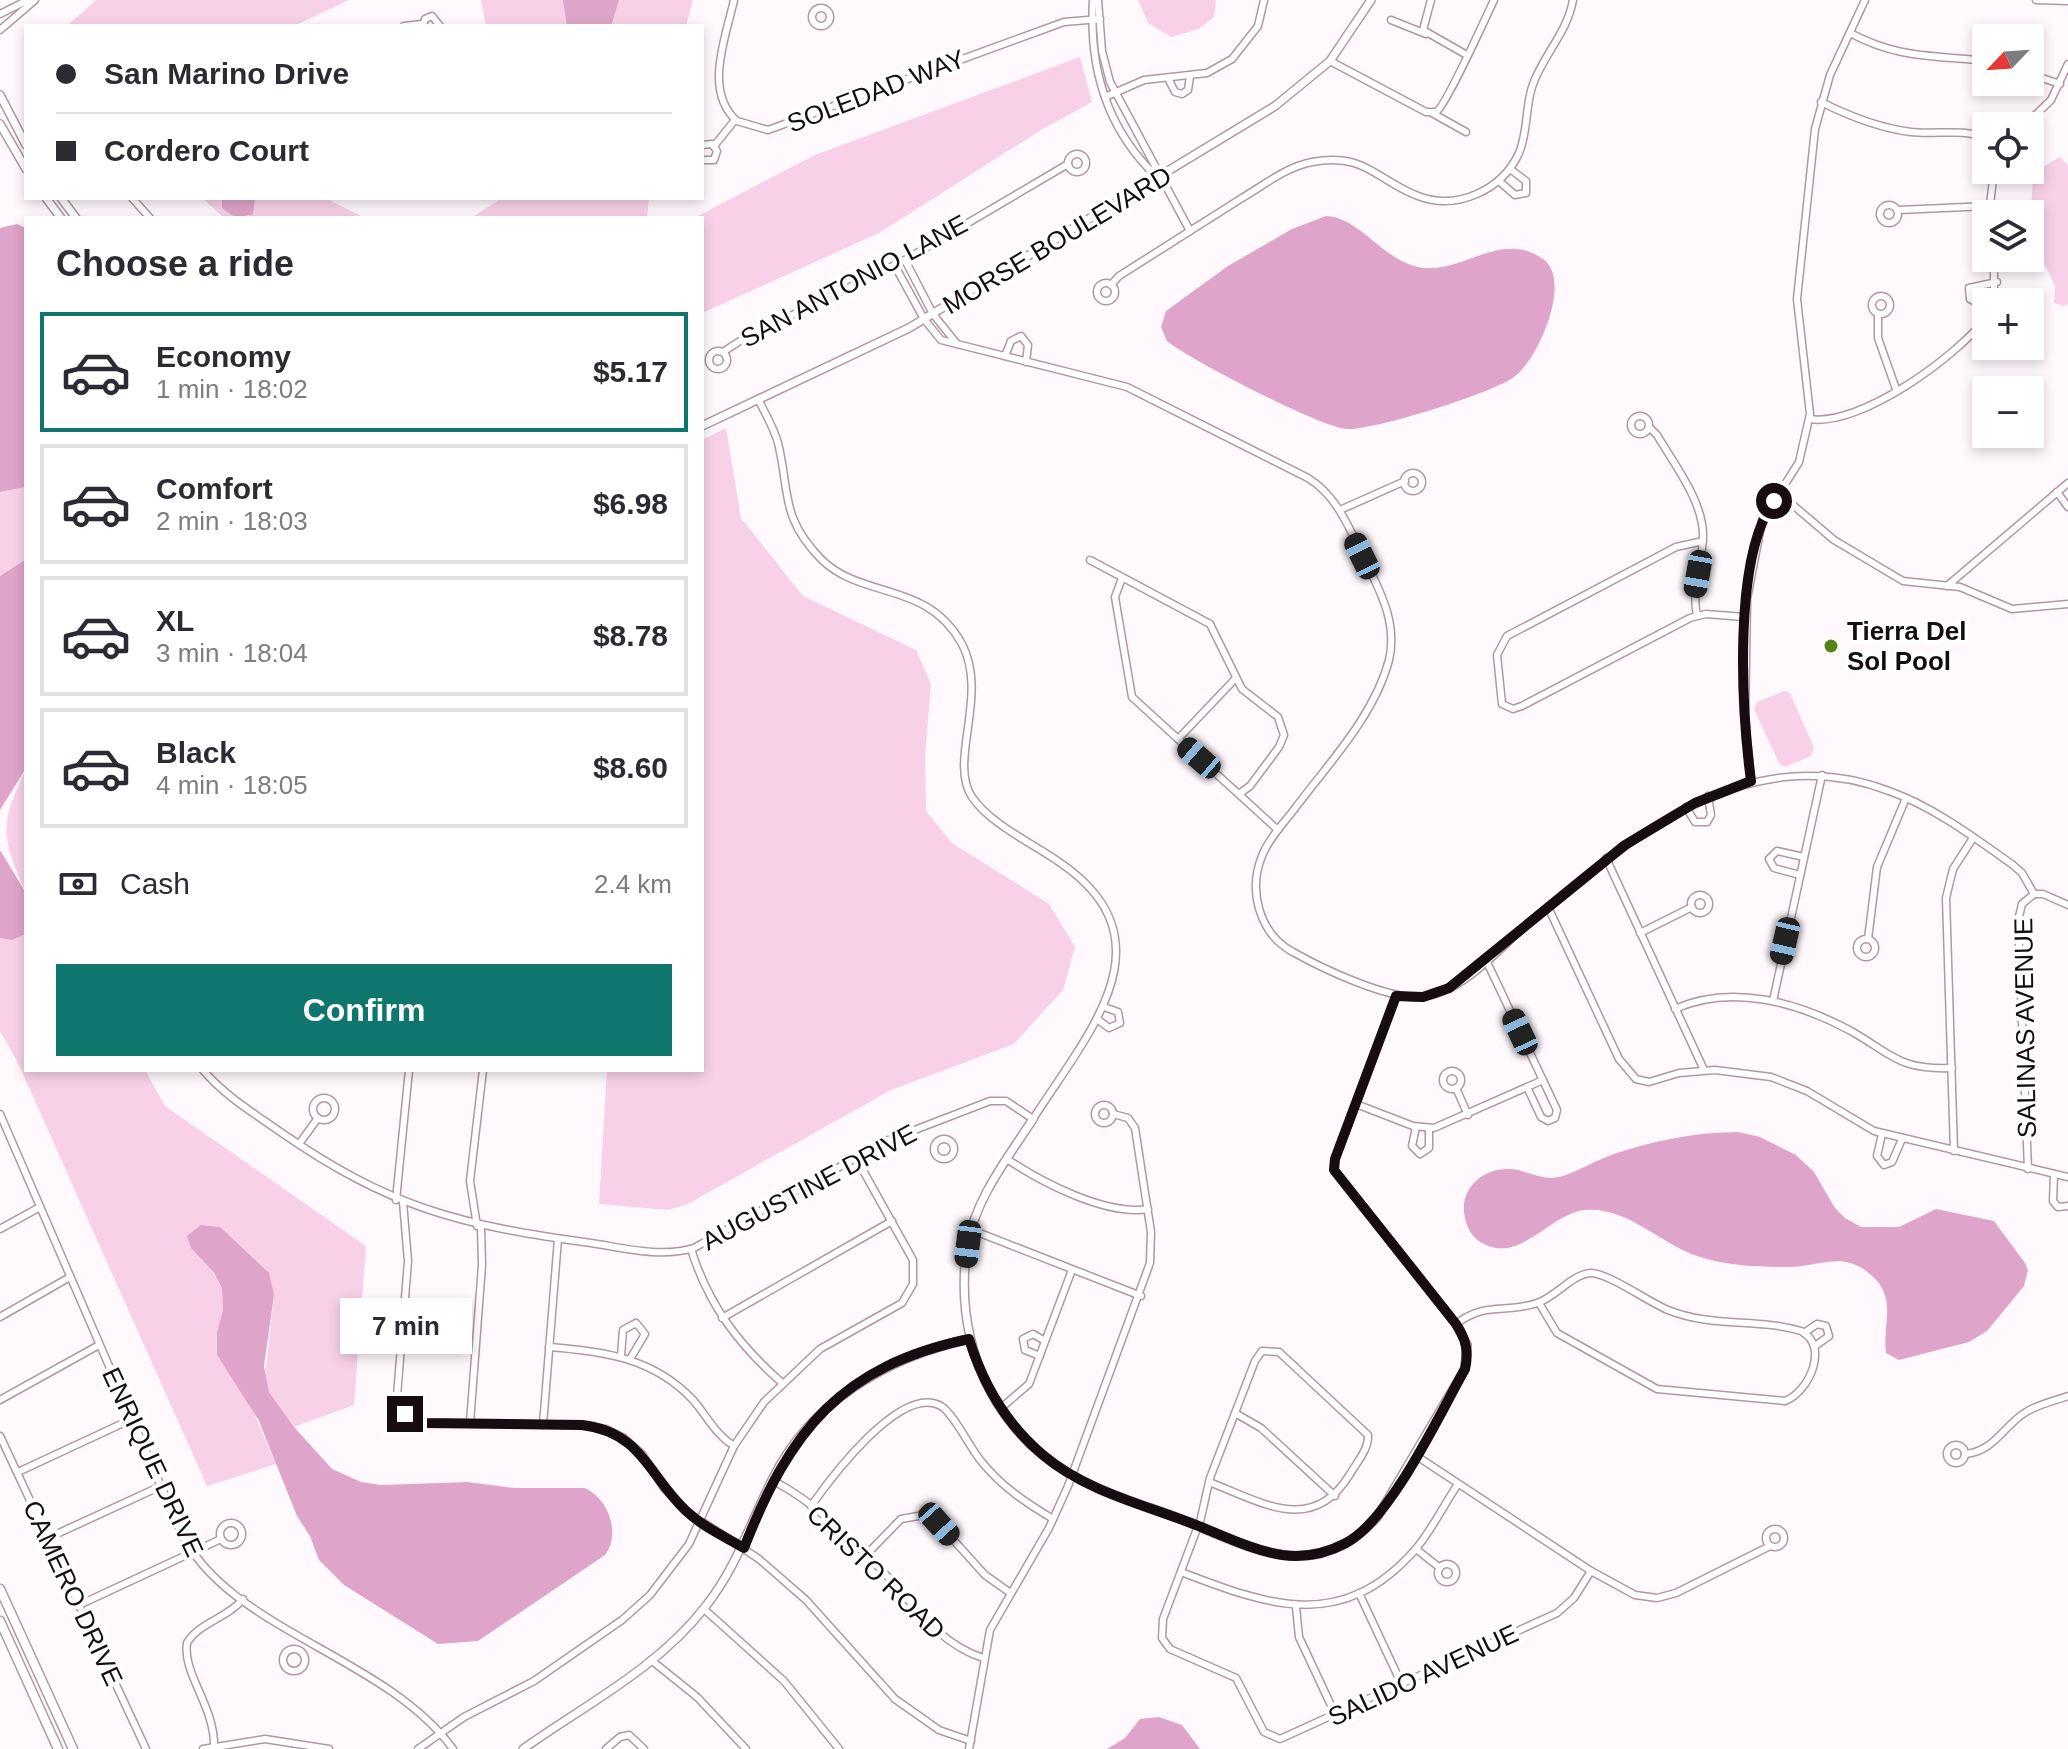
<!DOCTYPE html>
<meta charset="utf-8">
<style>
body{margin:0;font-family:Helvetica,sans-serif;background:#f2f2f3;color:#2b2b33;height:100vh;display:flex;flex-direction:column;font-size:30px;white-space:nowrap}
*{box-sizing:border-box;margin:0}
p{font-size:26px;color:#7c7c81}
.icon{flex:none;width:44px;height:44px;fill:none;stroke:currentColor;stroke-width:2;stroke-linecap:round;stroke-linejoin:round}
.map{position:relative;flex:1;overflow:hidden}
.panel{position:absolute;left:24px;top:216px;width:680px;height:856px;display:flex;flex-direction:column;background:#fff;border-radius:0px;box-shadow:0 4px 12px #0003}
.panel>*{flex:none}
.hud{position:absolute;left:24px;top:24px;width:680px;height:176px;border-radius:0px;box-shadow:0 4px 12px #0003;display:grid;align-content:center;height:176px;padding:0 32px;background:#fff}
.needle{width:52px;rotate:245deg}
.fabs{position:absolute;left:1972px;top:24px;display:grid;gap:16px}
.fabs a{display:grid;place-items:center;width:72px;height:72px;border-radius:0px;background:#fff;box-shadow:0 4px 12px #0003;font-size:40px}
.end{position:absolute;width:36px;height:36px;margin:-18px;border:10px solid #160c12;background:#fff;box-shadow:0 0 0 4px #fff}
.from{border-radius:50%}
.bubble{position:absolute;height:56px;border-radius:0px;background:#fff;box-shadow:0 4px 12px #0003;font-size:26px;font-weight:600;line-height:56px;text-align:center}
.car{position:absolute;width:24px;height:48px;margin:-24px -12px;border-radius:10px;box-shadow:0 0 6px 2px #0007;background:linear-gradient(#222 24%,#8ab4d8 0 40%,#222 0 76%,#8ab4d8 0 86%,#222 0)}
.hud b{display:flex;align-items:center;gap:28px;height:76px;font-size:30px}
.hud b+b{border-top:2px solid #e1e1e2}
.hud i{width:20px;height:20px;background:#2b2b33}
ul{padding:0;list-style:none}
li{display:flex;align-items:center;gap:24px;height:120px;margin:0 16px 12px;padding:0 16px;border:4px solid #e1e1e2;border-radius:0px}
li div{flex:1}
li b{display:block;font-size:30px}
li em{font-style:normal;font-weight:600}
li.on{border-color:#0f766e}
li>.icon{width:72px;height:72px;stroke-width:1.5}
h2{padding:0 32px;font-size:36px;line-height:96px}
.pay{display:flex;align-items:center;gap:20px;height:88px;padding:0 32px;font-size:30px}
.pay p{margin-inline-start:auto}
.action{display:flex;gap:16px;margin-top:auto;padding:16px 32px}
.action a{flex:1;height:92px;border-radius:0px;background:#0f766e;color:#fff;font-size:32px;font-weight:600;line-height:92px;text-align:center}
.map>svg:first-child{display:block}
</style>
<div class="map">
<svg width="2068" height="1749" viewBox="0 0 2068 1749">
<rect width="100%" height="100%" fill="#fff9fd"/>
<g fill="#f8d1e8">
<path d="M96 0H349L294 26H67Z"/>
<path d="M481 0H693L686 26H486Z"/>
<path d="M1138 0H1216L1214 17 1199 29 1171 37 1148 23Z"/>
<path d="M1080 57 1092 102 1041 130 879 233 702 313V218H694L815 155Z"/>
<path d="M2060 157 2068 165V304L2064 306 2054 303 2055 286 2036 245 2031 215 2033 173Z"/>
<path d="M202 198H325L361 216 379 218H224Z"/>
<path d="M502 198H649L647 218H471Z"/>
<path d="M726 428 741 518 803 596 916 650 931 684 925 755 926 811 952 843 1049 904 1075 947 1063 990 1014 1044 891 1090 686 1205 667 1210 599 1204 607 1070H702V440Z"/>
<path d="M26 487V559L0 576V492Z"/>
<path d="M1784 691 1790 693 1814 748 1811 756 1785 767 1779 763 1754 709 1757 702Z"/>
<path d="M26 768V893C0 835 0 826 26 768Z"/>
<path d="M26 934V1070H145L165 1106 366 1246 354 1405 294 1427 269 1392 265 1379 274 1295 191 1248 214 1274 222 1288 223 1310 217 1332V1355L247 1397 276 1464 207 1486 18 1063 0 1031V938L12 940Z"/>
</g>
<g fill="#dfa4c9">
<path d="M563 0H619L611 26H567Z"/>
<path d="M222 198H255L253 214 236 218 222 208Z"/>
<path d="M1326 216C1358 217 1380 256 1414 266 1459 279 1498 228 1543 259 1573 280 1538 360 1514 377 1493 393 1372 431 1346 429 1320 427 1190 360 1167 341L1161 327 1166 311 1228 266 1292 229Z"/>
<path d="M17 224 26 228V487L0 492V228Z"/>
<path d="M26 559V768L0 810V576Z"/>
<path d="M0 850 26 893V934L12 940 0 938Z"/>
<path d="M1738 1132 1760 1137 1796 1155 1814 1172 1835 1208 1845 1218 1861 1227H1899L1936 1209 1994 1221 2025 1263 2028 1270 2024 1286 1987 1331 1969 1342 1899 1360 1886 1353C1882 1324 1898 1298 1871 1275 1843 1250 1819 1267 1790 1267 1758 1267 1724 1266 1694 1255 1658 1241 1625 1206 1584 1210 1550 1215 1521 1261 1486 1245 1474 1240 1468 1231 1465 1218 1458 1190 1482 1167 1511 1169 1530 1171 1543 1182 1563 1176 1581 1170 1596 1160 1614 1154 1653 1141 1696 1132 1738 1132Z"/>
<path d="M201 1225 220 1227 269 1273 274 1295 264 1366 269 1392 294 1427 332 1469 361 1482 381 1485 467 1482 515 1488H585C609 1499 621 1534 605 1555L478 1641 438 1644 344 1585 319 1560 310 1536 297 1516 259 1421 217 1355V1332L223 1310 222 1288 214 1273 191 1248 187 1236Z"/>
<path d="M1159 1717 1182 1725 1200 1749H1107L1125 1738 1140 1719Z"/>
</g>
<g fill="none" stroke-linecap="round" stroke-linejoin="round">
<defs>
<g id="minor">
<path d="M734 0C726 37 703 91 737 121L768 130 1064 22 1100 19"/>
<path d="M1093 0C1089 66 1106 128 1156 176"/>
<path d="M1098 0 1102 51 1110 82 1190 231"/>
<path d="M1431 0 1423 30 1465 54"/>
<path d="M2036 0 2068 1"/>
<circle cx="821" cy="17" r="9"/>
<path d="M0 14 28 0"/>
<path d="M1391 20 1426 34"/>
<path d="M404 26 422 24"/>
<path d="M423 26 425 19 432 16 440 26"/>
<path d="M0 30 35 0"/>
<path d="M1850 33C1899 59 1933 55 1986 61"/>
<path d="M1330 61 1426 112H1436C1445 108 1486 17 1494 0"/>
<path d="M2030 74 2060 84"/>
<path d="M1168 78 1175 92 1182 94 1188 90 1190 76"/>
<path d="M1105 97 1144 80 1207 73 1232 59 1258 26 1264 0"/>
<path d="M1821 102C1849 116 1878 128 1911 132 1936 135 1962 128 1986 138"/>
<path d="M1432 113 1466 132"/>
<path d="M2024 126 2051 100 2068 64"/>
<path d="M702 145 712 144 717 151 714 160H702"/>
<path d="M714 146 735 120"/>
<circle cx="1077" cy="163" r="9"/>
<path d="M1499 181 1515 195 1526 193V181L1510 169"/>
<path d="M132 198 150 218"/>
<circle cx="1889" cy="214" r="9"/>
<path d="M1898 210 1989 206"/>
<path d="M1989 214 1994 170"/>
<path d="M1994 258V302"/>
<path d="M905 260 933 314 957 344"/>
<path d="M895 266 924 319 941 340 1127 387 1308 478C1337 496 1348 526 1363 556 1379 589 1398 622 1389 660 1374 717 1327 765 1293 811 1282 825 1268 840 1262 856 1248 890 1259 934 1293 952 1323 969 1389 1000 1422 997 1461 993 1495 953 1523 928 1625 841 1746 736 1889 791 1934 807 1975 838 2013 865L2022 873 2034 894"/>
<circle cx="1106" cy="292" r="9"/>
<path d="M1111 285 1119 276C1160 250 1201 224 1242 198 1264 185 1286 167 1312 162 1365 152 1376 180 1418 196 1457 211 1502 190 1519 153 1528 132 1525 109 1532 87 1542 56 1567 34 1573 0"/>
<circle cx="1881" cy="305" r="9"/>
<path d="M1986 308 1970 299 1969 288 1997 282"/>
<path d="M1878 314V338L1896 389"/>
<circle cx="718" cy="360" r="9"/>
<path d="M723 352 743 339 905 260 1068 164"/>
<path d="M1005 356 1011 341 1021 336 1028 345 1026 362"/>
<circle cx="1640" cy="425" r="9"/>
<path d="M1810 419C1860 427 1956 357 1986 318"/>
<path d="M1649 427 1657 435C1674 464 1703 501 1703 535 1703 562 1691 589 1697 615"/>
<circle cx="1413" cy="482" r="9"/>
<path d="M2057 492 2068 507"/>
<path d="M1780 494 1834 540 1903 581 1960 587 2012 609 2068 604"/>
<path d="M1340 510 1405 481"/>
<path d="M1703 541 1676 547 1507 636 1497 655 1502 704 1513 709 1522 706 1690 618 1706 614 1744 617"/>
<path d="M1090 560 1210 624 1242 689 1278 717 1284 735 1279 747 1250 786 1239 794"/>
<path d="M1122 578 1115 597 1132 697 1278 830"/>
<path d="M1947 586 2068 483"/>
<path d="M1178 739 1236 678"/>
<path d="M1751 781 1745 718 1747 599 1762 521 1799 462 1810 414 1797 299 1815 129 1830 75 1865 0"/>
<path d="M1686 807 1695 822H1707L1711 815 1708 796"/>
<path d="M1606 858 1704 1070"/>
<path d="M1800 875 1774 868 1769 859 1777 851 1804 857"/>
<path d="M2034 894H2043L2068 905"/>
<circle cx="1700" cy="904" r="9"/>
<path d="M1548 907 1619 1059 1636 1079 1649 1082 1679 1073 1715 1070 1771 1077 1807 1091 1874 1131 2068 1177"/>
<path d="M1640 933 1692 907"/>
<path d="M1868 939 1877 867 1906 798"/>
<circle cx="1866" cy="948" r="9"/>
<path d="M1486 960 1557 1110 1555 1118 1548 1121 1541 1117 1527 1087"/>
<path d="M1396 996 1335 1159 1334 1170 1456 1324C1486 1301 1505 1314 1537 1303 1556 1297 1571 1275 1590 1273 1607 1272 1650 1303 1668 1310 1712 1328 1758 1318 1801 1331 1830 1346 1809 1392 1785 1401L1657 1389 1557 1333 1539 1303"/>
<path d="M1773 1001 1822 775"/>
<path d="M1675 1009C1732 983 1799 1003 1851 1031 1893 1055 1899 1070 1952 1068"/>
<path d="M1097 1019 1109 1028 1120 1023 1118 1012 1104 1007"/>
<path d="M203 1070C224 1095 252 1112 279 1131 390 1208 459 1225 591 1243 624 1248 661 1258 694 1248L886 1141 990 1101H1006L1033 1119C1087 1034 1175 940 1059 862 1032 843 990 824 972 797 948 761 989 696 962 644 927 580 862 600 821 559 780 517 790 492 778 443 774 428 765 413 758 399"/>
<circle cx="1452" cy="1080" r="9"/>
<path d="M1456 1088 1468 1115"/>
<circle cx="324" cy="1109" r="11"/>
<path d="M1356 1104 1413 1126 1434 1128 1543 1080"/>
<circle cx="1104" cy="1114" r="9"/>
<path d="M0 1114 180 1530C226 1630 385 1655 453 1749"/>
<path d="M1416 1127 1412 1146 1420 1154 1429 1148V1128"/>
<path d="M1882 1134 1877 1156 1884 1165 1892 1162 1902 1139"/>
<circle cx="944" cy="1149" r="10"/>
<path d="M299 1144 318 1118"/>
<path d="M1954 1151 1946 898 1953 869 1973 838"/>
<path d="M1007 1159C1041 1182 1106 1216 1148 1209"/>
<path d="M2028 1169 2018 921 2022 904 2034 894"/>
<path d="M2054 1175 2053 1201 2058 1207 2068 1206"/>
<path d="M396 1200 409 1070"/>
<path d="M403 1202 408 1261 397 1396 405 1414 424 1423 582 1425 606 1429 624 1438 642 1454 664 1488 689 1513 759 1559 806 1600 895 1699 939 1730 971 1741"/>
<path d="M477 1226 470 1181 483 1070"/>
<path d="M0 1229 40 1207"/>
<path d="M972 1230 1141 1296"/>
<path d="M691 1249C708 1304 738 1344 781 1382"/>
<path d="M0 1317 70 1277"/>
<path d="M722 1318 892 1221"/>
<path d="M1804 1333 1817 1324 1826 1326 1829 1336 1815 1346"/>
<path d="M549 1347C603 1351 654 1358 693 1400 707 1416 715 1434 734 1446"/>
<path d="M621 1356 623 1330 636 1323 645 1334 630 1359"/>
<path d="M1040 1356 1025 1350 1023 1339 1033 1334 1045 1341"/>
<path d="M0 1400 99 1345"/>
<path d="M1001 1408 1029 1384 1072 1270"/>
<path d="M1235 1413 1261 1428 1335 1496"/>
<path d="M470 1423 482 1265 481 1227"/>
<path d="M543 1425 558 1239"/>
<path d="M0 1436 146 1749"/>
<circle cx="1956" cy="1454" r="9"/>
<path d="M1965 1454C1995 1451 2003 1426 2026 1412 2039 1404 2054 1401 2068 1396"/>
<path d="M1415 1455 1591 1571 1635 1595 1657 1598 1676 1593 1770 1546"/>
<path d="M18 1472 132 1419"/>
<path d="M772 1480C815 1502 853 1540 886 1575 917 1608 938 1643 983 1658"/>
<path d="M811 1506C830 1479 901 1383 941 1406 954 1414 970 1448 981 1461 1001 1486 1026 1503 1053 1519"/>
<circle cx="231" cy="1534" r="11"/>
<path d="M1198 1526 1163 1619 1162 1638 1170 1649 1236 1678 1264 1732 1280 1739 1557 1613 1574 1598 1591 1571"/>
<path d="M1199 1526C1203 1510 1206 1494 1210 1478L1255 1361 1262 1351 1279 1352 1368 1435C1369 1449 1357 1462 1350 1474 1313 1536 1261 1502 1209 1482"/>
<circle cx="1775" cy="1538" r="9"/>
<path d="M48 1538 161 1486"/>
<path d="M1416 1549 1440 1568"/>
<path d="M866 1555 901 1519 924 1515 939 1524 985 1575 1009 1592"/>
<circle cx="1447" cy="1573" r="9"/>
<path d="M1181 1572C1267 1605 1341 1633 1414 1551 1431 1532 1443 1506 1458 1484"/>
<path d="M1359 1593 1402 1685"/>
<path d="M79 1605 221 1539"/>
<path d="M1296 1607 1299 1637 1336 1716"/>
<path d="M704 1609 784 1681 839 1749"/>
<circle cx="294" cy="1660" r="11"/>
<path d="M651 1660 697 1697 746 1749"/>
<path d="M203 1749 265 1739 329 1749"/>
<path d="M214 1749C216 1707 182 1674 187 1643 198 1623 228 1618 243 1599"/>
<path d="M418 1749 464 1717 534 1681 622 1620 650 1595 689 1544 734 1446 764 1402 820 1349 902 1303 913 1284V1260L856 1158"/>
<path d="M606 1749 620 1737 629 1735 644 1749"/>
<path d="M969 1749 990 1630 1049 1528 1068 1486 1150 1263 1151 1232 1135 1128 1128 1118 1113 1114"/>
</g>
<g id="tertiary">
<path d="M0 95 26 145"/>
<path d="M0 124 26 169"/>
<path d="M46 198 61 218"/>
<path d="M61 198 76 218"/>
<path d="M702 426 909 328 1275 106 1330 61 1371 0"/>
<path d="M1033 1119C1007 1159 975 1199 967 1247 958 1308 971 1370 1008 1419 1025 1442 1048 1461 1072 1475 1103 1493 1140 1504 1173 1516 1213 1531 1256 1556 1300 1556 1331 1556 1358 1539 1378 1516L1465 1369 1467 1345 1456 1324"/>
<path d="M523 1749C585 1705 658 1668 705 1607 737 1567 750 1523 773 1478 812 1401 887 1357 969 1339"/>
</g>
<g id="secondary">
<path d="M0 1589 73 1749"/>
<path d="M0 1621 58 1749"/>
</g>
</defs>
<use href="#minor" stroke="#b196a6" stroke-width="9"/>
<use href="#tertiary" stroke="#b196a6" stroke-width="10"/>
<use href="#secondary" stroke="#b196a6" stroke-width="11"/>
<use href="#minor" stroke="#fff" stroke-width="6"/>
<use href="#tertiary" stroke="#fff" stroke-width="7"/>
<use href="#secondary" stroke="#fff" stroke-width="8"/>
</g>
<g fill="none" stroke-linecap="round" stroke-linejoin="round">
<path stroke="#160c12" stroke-width="10" d="M405 1414 424 1423 582 1425C641 1432 648 1474 685 1510 703 1527 724 1536 744 1548 790 1430 841 1366 969 1339 983 1384 1006 1424 1043 1455 1084 1490 1141 1504 1191 1523 1220 1534 1251 1550 1282 1555 1305 1558 1327 1553 1346 1543 1391 1519 1439 1415 1465 1369 1469 1352 1466 1339 1456 1324L1334 1170 1335 1159 1396 996 1423 997 1449 988 1625 845 1695 803 1751 781C1742 712 1732 559 1774 501"/>
</g>
<circle fill="#528314" stroke="#fff" stroke-width="3" cx="1831" cy="646" r="8"/>
<g text-anchor="middle" dominant-baseline="central" stroke-width="8" stroke-linejoin="round" paint-order="stroke">
<g font-size="26" fill="#160c12" stroke="#fff">
<text transform="translate(876 91) rotate(-21)">SOLEDAD WAY</text>
<text transform="translate(1057 240) rotate(-31)">MORSE BOULEVARD</text>
<text transform="translate(854 281) rotate(-28)">SAN ANTONIO LANE</text>
<text transform="translate(2025 1028) rotate(-91)">SALINAS AVENUE</text>
<text transform="translate(809 1187) rotate(-28)">AUGUSTINE DRIVE</text>
<text transform="translate(153 1462) rotate(65)">ENRIQUE DRIVE</text>
<text transform="translate(876 1572) rotate(44)">CRISTO ROAD</text>
<text transform="translate(73 1593) rotate(65)">CAMERO DRIVE</text>
<text transform="translate(1423 1675) rotate(-25)">SALIDO AVENUE</text>
</g>
<g font-size="26" font-weight="bold" fill="#160c12" stroke="#fff" text-anchor="start">
<text x="1847" y="631">Tierra Del<tspan x="1847" dy="30">Sol Pool</tspan></text>
</g>
</g>
</svg>
<div class="fabs">
<a><svg class="needle" viewBox="-14 -14 28 28"><path d="M0-13l5 13h-10z" fill="#e53935"/><path d="M0 13l5-13h-10z" fill="#7c7c81"/></svg></a>
<a><svg class="icon" aria-label="locate" viewBox="0 0 24 24"><circle cx="12" cy="12" r="6"/><path d="M12 2v4M12 18v4M2 12h4M18 12h4"/></svg></a>
<a><svg class="icon" aria-label="layers" viewBox="0 0 24 24"><path d="M12 4l9 5-9 5-9-5zM3 14l9 5 9-5"/></svg></a>
<a>+</a>
<a>−</a>
</div>
<i class="end from" style="left:1774px;top:501px"></i>
<i class="end" style="left:405px;top:1414px"></i>
<div class="bubble" style="left:340px;top:1298px;width:132px">7 min</div>
<i class="car" style="left:1362px;top:556px;rotate:334deg"></i>
<i class="car" style="left:1698px;top:574px;rotate:190deg"></i>
<i class="car" style="left:1199px;top:758px;rotate:311deg"></i>
<i class="car" style="left:1785px;top:941px;rotate:193deg"></i>
<i class="car" style="left:1520px;top:1032px;rotate:335deg"></i>
<i class="car" style="left:968px;top:1244px;rotate:187deg"></i>
<i class="car" style="left:939px;top:1524px;rotate:138deg"></i>
<div class="hud">
<b><i class="from"></i>San Marino Drive</b>
<b><i></i>Cordero Court</b>
</div>
<section class="panel">
<h2>Choose a ride</h2>
<ul>
<li class="on"><svg class="icon" aria-label="car" viewBox="0 0 24 24"><path d="M5 17H2v-5l4-1 3-4h7l3 4 3 1v5h-3M9 17h6M6 11h13"/><circle cx="7" cy="17" r="2"/><circle cx="17" cy="17" r="2"/></svg><div><b>Economy</b><p>1 min · 18:02</p></div><em>$5.17</em></li>
<li><svg class="icon" aria-label="car" viewBox="0 0 24 24"><path d="M5 17H2v-5l4-1 3-4h7l3 4 3 1v5h-3M9 17h6M6 11h13"/><circle cx="7" cy="17" r="2"/><circle cx="17" cy="17" r="2"/></svg><div><b>Comfort</b><p>2 min · 18:03</p></div><em>$6.98</em></li>
<li><svg class="icon" aria-label="car" viewBox="0 0 24 24"><path d="M5 17H2v-5l4-1 3-4h7l3 4 3 1v5h-3M9 17h6M6 11h13"/><circle cx="7" cy="17" r="2"/><circle cx="17" cy="17" r="2"/></svg><div><b>XL</b><p>3 min · 18:04</p></div><em>$8.78</em></li>
<li><svg class="icon" aria-label="car" viewBox="0 0 24 24"><path d="M5 17H2v-5l4-1 3-4h7l3 4 3 1v5h-3M9 17h6M6 11h13"/><circle cx="7" cy="17" r="2"/><circle cx="17" cy="17" r="2"/></svg><div><b>Black</b><p>4 min · 18:05</p></div><em>$8.60</em></li>
</ul>
<div class="pay"><svg class="icon" aria-label="cash" viewBox="0 0 24 24"><path d="M3 7h18v10H3z"/><circle cx="12" cy="12" r="2"/></svg>Cash<p>2.4 km</p></div>
<div class="action"><a>Confirm</a></div>
</section>
</div>
